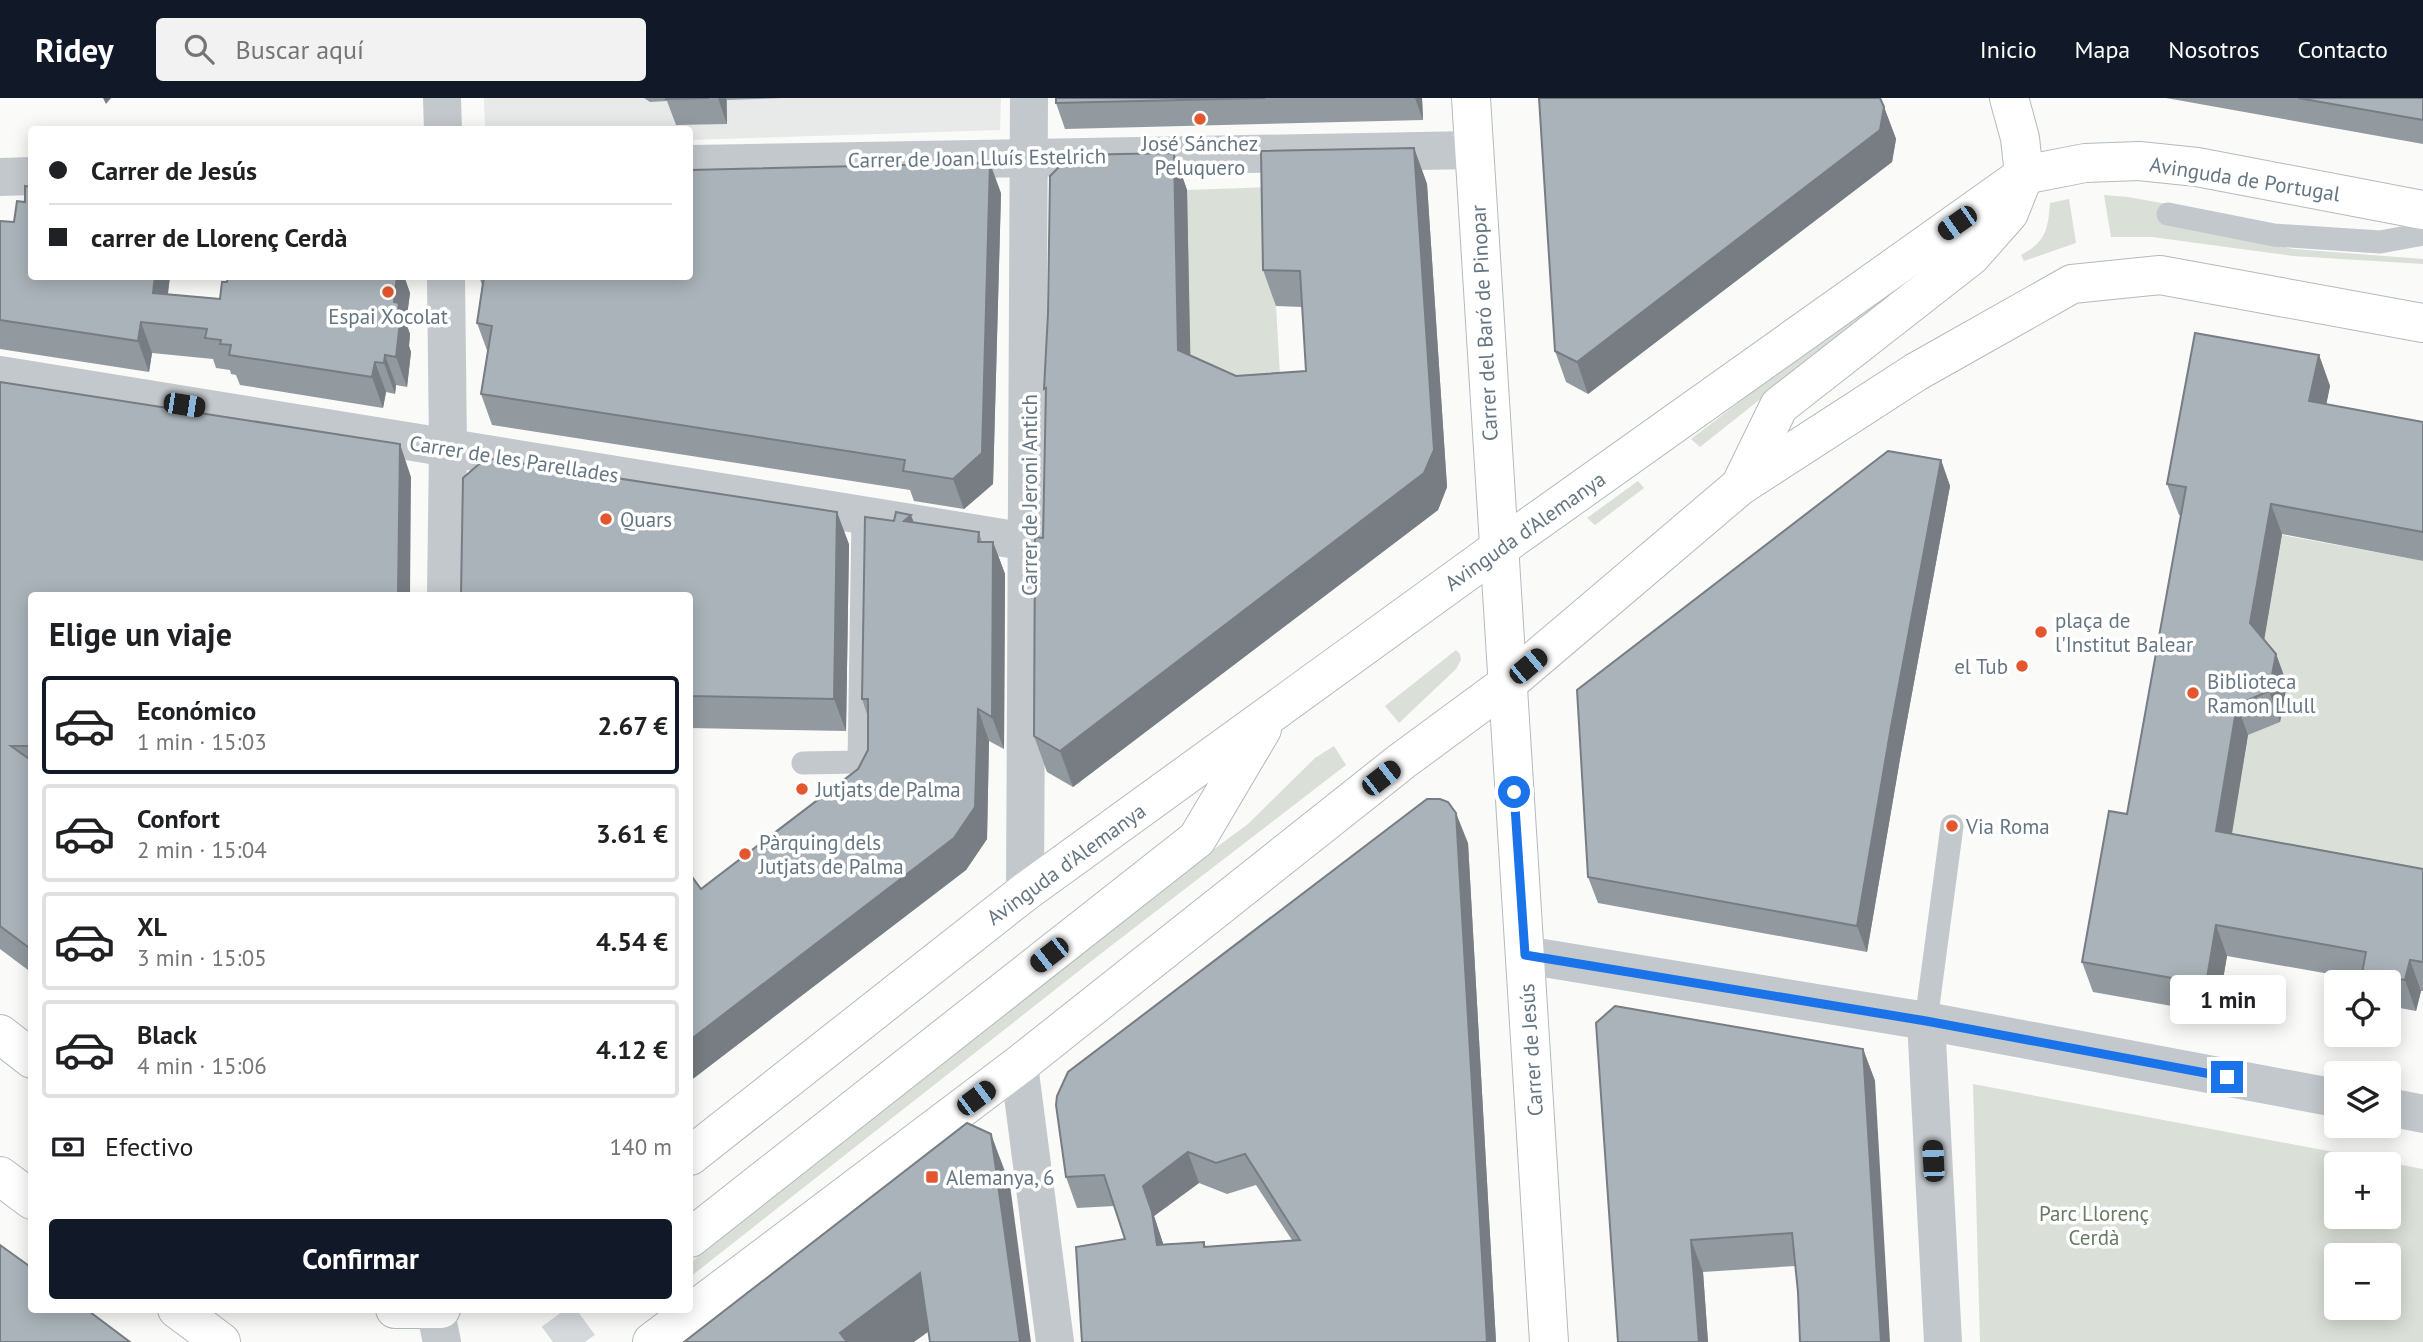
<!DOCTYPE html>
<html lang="es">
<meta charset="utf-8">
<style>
body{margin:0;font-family:"PT Sans",sans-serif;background:#f2f2f2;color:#202124;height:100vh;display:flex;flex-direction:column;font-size:26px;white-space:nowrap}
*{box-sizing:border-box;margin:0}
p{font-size:23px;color:#757577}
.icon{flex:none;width:38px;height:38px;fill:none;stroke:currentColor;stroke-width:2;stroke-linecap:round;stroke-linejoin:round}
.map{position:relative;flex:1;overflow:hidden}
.side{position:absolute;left:28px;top:494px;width:665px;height:721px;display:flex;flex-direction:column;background:#fff;border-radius:7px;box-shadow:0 4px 18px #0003}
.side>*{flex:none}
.hud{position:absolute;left:28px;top:28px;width:665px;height:154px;border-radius:7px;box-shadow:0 4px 18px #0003;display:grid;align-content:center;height:154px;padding:0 21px;background:#fff}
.fabs{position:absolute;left:2324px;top:872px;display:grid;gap:14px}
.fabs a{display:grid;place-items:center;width:77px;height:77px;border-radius:7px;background:#fff;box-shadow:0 4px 18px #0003;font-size:35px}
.end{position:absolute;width:32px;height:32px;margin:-16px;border:9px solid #1a73e8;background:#fff;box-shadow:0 0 0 4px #fff}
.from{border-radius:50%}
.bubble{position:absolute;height:49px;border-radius:7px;background:#fff;box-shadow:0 4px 18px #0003;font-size:23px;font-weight:800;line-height:49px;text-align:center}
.car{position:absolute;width:21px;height:42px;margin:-21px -10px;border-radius:9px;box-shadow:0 0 5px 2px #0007;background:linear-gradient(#222 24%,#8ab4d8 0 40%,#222 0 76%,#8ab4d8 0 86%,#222 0)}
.hud b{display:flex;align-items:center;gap:24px;height:66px;font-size:26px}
.hud b+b{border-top:2px solid #e0e0e0}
.hud i{width:18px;height:18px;background:#202124}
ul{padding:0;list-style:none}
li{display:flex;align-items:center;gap:21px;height:98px;margin:0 14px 10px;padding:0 7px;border:4px solid #e0e0e0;border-radius:7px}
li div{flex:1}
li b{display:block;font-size:26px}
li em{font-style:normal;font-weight:800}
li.current{border-color:#111827}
li>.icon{width:63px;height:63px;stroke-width:1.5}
h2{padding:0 21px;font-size:32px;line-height:84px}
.pay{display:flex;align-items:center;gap:18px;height:77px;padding:0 21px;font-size:26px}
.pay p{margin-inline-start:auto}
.button{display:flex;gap:14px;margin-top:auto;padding:14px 21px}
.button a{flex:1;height:80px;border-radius:7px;background:#111827;color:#fff;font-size:28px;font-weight:800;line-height:80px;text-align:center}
header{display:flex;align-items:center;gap:42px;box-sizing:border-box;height:98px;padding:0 35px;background:#111827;color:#fff}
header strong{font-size:33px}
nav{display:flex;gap:38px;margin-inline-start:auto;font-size:24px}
.search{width:490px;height:63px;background:#f2f2f2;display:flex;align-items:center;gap:18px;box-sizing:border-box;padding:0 24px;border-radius:7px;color:#757577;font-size:26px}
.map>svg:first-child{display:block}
</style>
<header>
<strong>Ridey</strong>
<div class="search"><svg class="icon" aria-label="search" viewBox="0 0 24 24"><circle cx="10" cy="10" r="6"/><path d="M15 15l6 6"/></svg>Buscar aquí</div>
<nav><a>Inicio</a><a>Mapa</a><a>Nosotros</a><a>Contacto</a></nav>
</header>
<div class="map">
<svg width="2423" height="1244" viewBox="0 0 2423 1244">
<rect width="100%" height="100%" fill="#fafaf8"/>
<path fill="#e8e9e9" d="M484 0H1001L1000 32 690 42V32L485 31Z"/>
<g fill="#dadfd7" fill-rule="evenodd">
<path d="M1274 89 1276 208 1282 311 1190 287 1187 92Z"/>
<path d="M2104 97 2128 99 2173 107 2169 126 2294 151 2423 161V166L2293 158 2152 139H2111Z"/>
<path d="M2069 101 2076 145 2024 163 2021 157C2046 144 2048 131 2050 105Z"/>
<path d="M1932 165 1700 349 1691 341 1818 244Z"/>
<path d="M1638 383 1644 390 1595 427 1587 420Z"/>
<path d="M2277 436 2423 463V799L2227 764 2250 626 2280 624 2287 587 2276 574 2259 570 2277 466Z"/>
<path d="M1456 552 1460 556 1461 562 1456 571 1399 625 1385 608Z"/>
<path d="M1334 648 1346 667 1103 854 690 1179V1165L964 944 1167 786 1248 726 1315 660Z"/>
<path d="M1973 986 2423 1071V1244H1980ZM2336 1066H2389V1118H2336ZM2336 1157H2389V1209H2336Z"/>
</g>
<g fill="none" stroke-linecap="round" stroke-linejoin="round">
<path stroke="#d5d9db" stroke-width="38" stroke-dasharray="38 19" stroke-linecap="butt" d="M553 1244 598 1211"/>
<defs>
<g id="secondary">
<path d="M1471 0 1549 1244"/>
<path d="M1740 388 1779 308 1971 158 2009 115 2024 77 2020 40 2009 0"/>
<path d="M0 936 32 961"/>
<path d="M690 1058 1025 794 1498 451 2024 77 2085 65 2139 63 2197 69 2423 112"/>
<path d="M0 1078 32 1102"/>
<path d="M690 1140 1197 741 1262 631"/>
<path d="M177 1211 221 1244"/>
<path d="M395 1211H441"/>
<path d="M652 1244 1019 967 1402 663 1508 585 1740 388 1916 274 2072 186 2160 177 2423 225"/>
</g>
</defs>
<use href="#secondary" stroke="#b3babf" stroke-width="40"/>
<g stroke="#c3c8cc" stroke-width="23">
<path d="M2168 116 2274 137 2380 144 2423 136"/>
<path d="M803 665 859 664 863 418"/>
<path d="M1926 923 1952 728"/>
</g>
<g stroke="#c3c8cc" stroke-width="38">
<path d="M442 0 443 32"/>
<path d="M690 66 1474 52"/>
<path d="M0 79 32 78"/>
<path d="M446 178 448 350 446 497"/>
<path d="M0 277 1028 444"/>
<path d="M1025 794 1029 0"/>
<path d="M1525 857 1926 923 2336 1000"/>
<path d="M1926 923 1943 1244"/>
<path d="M1019 967 1055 1244"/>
<path d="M2389 1009 2423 1016"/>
<path d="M435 1211 442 1244"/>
</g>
<use href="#secondary" stroke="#fff" stroke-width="38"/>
</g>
<g fill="#929a9f" fill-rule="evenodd">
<path d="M644 0H784L727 2V26L676 27 667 3 650 4Z"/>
<path d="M1056 0H1422L1423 22 1065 31 1056 5Z"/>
<path d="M2166 0H2423V46Z"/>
<path d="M1884 9 1896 41 1892 64 1588 296 1566 284 1555 253Z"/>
<path d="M1414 50 1427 86 1447 389 1438 412 1073 689 1047 674 1034 638 1043 440 1174 55 1187 92 1190 257 1236 278 1306 273 1302 209 1276 208 1263 172Z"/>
<path d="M1001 95 993 386 964 411 914 403 910 392 492 327 481 296 488 255 477 225 482 187 479 178H690Z"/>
<path d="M25 104 32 178H170L168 196 220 201 227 184 228 178H404L410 195 406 225 410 236 409 248 411 254 407 289 396 287 395 296 386 294 383 310 240 287 236 277 231 276 230 272 216 270 213 261 152 255 149 274 0 251V123L14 124Z"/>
<path d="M2319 257 2330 288 2326 306 2423 324V463L2282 436 2264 541 2276 556 2287 586 2280 624 2248 637 2232 736 2423 771V893H2421L2416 913 2389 908V884H2365L2364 882 2227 858 2217 916 2093 894 2082 864 2127 716 2181 417H2179L2167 386Z"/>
<path d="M0 284 411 379 32 497V875L0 851Z"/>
<path d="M1941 362 1950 388 1901 655 1867 854 1598 805 1588 779Z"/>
<path d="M894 423 914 425 979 434 982 444H993L1005 476 1004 651 989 643 987 741 966 772 690 983V776L701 791 858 671 868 652V619L862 601Z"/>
<path d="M849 446 846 633 690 630V497Z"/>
<path d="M1468 745 1496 1244H1082L1125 1141 1114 1108 1077 1110 1066 1079ZM1199 1085 1227 1096 1256 1087 1292 1142 1206 1149 1204 1144 1163 1146 1154 1118Z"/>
<path d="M1596 925 1863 951 1875 983 1798 1194 1795 1168 1703 1174 1708 1244H1618Z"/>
</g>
<g fill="#777d82">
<path d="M103 0H111L106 6Z"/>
<path d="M718 0H726L727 26Z"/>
<path d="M1415 0H1422L1423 22Z"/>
<path d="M1884 9 1896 41 1892 64 1588 296 1577 264Z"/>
<path d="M1414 50 1427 86 1447 389 1438 412 1073 689 1060 653 1434 352Z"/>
<path d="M1174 55 1187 92 1191 288 1178 252Z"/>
<path d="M990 65 1001 95 993 386 964 411 953 381Z"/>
<path d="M155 178H170L164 225 153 195Z"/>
<path d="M397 178H404L410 195 406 225 410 236 409 248 411 254 407 289 396 259 397 224 394 204Z"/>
<path d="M141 224 152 255 149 274 138 243Z"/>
<path d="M385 257 396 287 395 296 384 265Z"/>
<path d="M2319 257 2330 288 2321 333 2309 303Z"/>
<path d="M375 264 386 294 383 310 372 279Z"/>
<path d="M400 346 411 379 410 497H398Z"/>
<path d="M1941 362 1950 388 1901 655 1867 854 1857 828 1891 629Z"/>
<path d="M2271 406 2282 436 2262 555 2250 525Z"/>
<path d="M837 414 849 446 846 633 834 601Z"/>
<path d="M911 417 923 449 904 423Z"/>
<path d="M993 444 1005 476 1004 651 992 619Z"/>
<path d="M2276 556 2287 586 2280 624 2269 593Z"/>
<path d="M2237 607 2248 637 2227 764 2216 733Z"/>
<path d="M978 611 989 643 987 741 966 772 690 983V942Z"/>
<path d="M1456 715 1468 745 1496 1244H1487Z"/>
<path d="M2216 827 2227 858 2217 916 2206 886Z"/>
<path d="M2410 862 2421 893 2416 913 2405 882Z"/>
<path d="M1863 951 1875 983 1890 1244H1881Z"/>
<path d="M991 1036 1010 1087 1031 1244H1020Z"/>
<path d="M1188 1054 1199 1085 1154 1118 1163 1145 1168 1177 1157 1147 1143 1088Z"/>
<path d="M1691 1142 1703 1174 1708 1244H1699Z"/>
<path d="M920 1175 939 1226 914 1244H843L840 1235Z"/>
</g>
<g fill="#aab3b9" stroke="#777d82" stroke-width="2" fill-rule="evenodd">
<path d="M666 0H709L666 1Z"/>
<path d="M1056 0H1265L1056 5Z"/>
<path d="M1539 0H1880L1884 9 1880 32 1577 264 1555 253Z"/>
<path d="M2298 0H2423V22Z"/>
<path d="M1414 50 1434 352 1424 375 1060 653 1034 638 1035 442 1036 439 1043 440 1046 290 1044 291 1048 215 1050 78 1071 57 1174 55 1178 252 1236 278 1306 273 1300 173 1263 172 1261 53Z"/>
<path d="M990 65 982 355 953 381 903 373 905 362 481 296 492 228 477 225 484 179 482 178H690V72Z"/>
<path d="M25 88 32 89V178H155L153 195 220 201 222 184H227L228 178H397L394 204 399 205 397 224H400L396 259 385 257 384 265 375 264 372 279 229 257 231 247 220 246 221 242 205 240 207 231 141 224 138 243 0 222V123L14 124 17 103 25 104Z"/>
<path d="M2195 235 2319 257 2309 303 2423 324V434L2271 406 2250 525 2276 556 2269 593 2237 607 2216 733 2423 771V864L2410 862 2405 882 2362 875 2366 854 2216 827 2206 886 2082 864 2109 713 2127 716 2186 389 2167 386Z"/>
<path d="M0 284 400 346 398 497H32V648H11L32 663V852L0 828Z"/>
<path d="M1888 353 1941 362 1891 629 1857 828 1588 779 1577 592Z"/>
<path d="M486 360 837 414 834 601 690 598V497H461L463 380Z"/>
<path d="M896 414 911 417 904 423 979 434 978 444H993L992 619 978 611 975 709 954 740 690 942V776L701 791 858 671 868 652V601H862L865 419 894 423Z"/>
<path d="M1427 701H1440L1448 704 1456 715 1487 1244H1082L1076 1149 1125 1141 1104 1077 1066 1079 1056 1007 1057 998 1068 974ZM1188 1054 1216 1065 1245 1056 1300 1142 1204 1149V1144L1157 1147 1152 1114 1143 1088Z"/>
<path d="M1615 908 1863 951 1881 1244H1800L1798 1194 1792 1135 1691 1142 1699 1244H1618L1596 925Z"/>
<path d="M967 1025 991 1036 1020 1244H930L920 1175 840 1235 847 1244H684Z"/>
<path d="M0 1147 32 1170V1211H86L130 1244H0Z"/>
</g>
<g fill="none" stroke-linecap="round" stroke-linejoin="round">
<path stroke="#1a73e8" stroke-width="9" d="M1514 694 1525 857 1926 923 2227 979"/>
</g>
<g fill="#e4572e" stroke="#fff" stroke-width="2.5">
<circle cx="1200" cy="21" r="7"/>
<circle cx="388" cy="194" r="7"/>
<circle cx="606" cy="421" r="7"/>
<circle cx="2041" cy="534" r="7"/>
<circle cx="2022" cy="568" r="7"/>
<circle cx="2193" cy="595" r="7"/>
<circle cx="802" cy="691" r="7"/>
<circle cx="1952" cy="728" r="7"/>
<circle cx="745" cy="756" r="7"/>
<rect x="925" y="1072" width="14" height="14" rx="3.5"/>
</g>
<g text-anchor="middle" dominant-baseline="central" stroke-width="7" stroke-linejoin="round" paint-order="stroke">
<g font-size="21" fill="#657683" stroke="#fff" text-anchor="start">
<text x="1200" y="45" text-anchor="middle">José Sánchez<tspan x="1200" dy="24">Peluquero</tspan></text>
<text x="388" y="218" text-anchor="middle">Espai Xocolat</text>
<text x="620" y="421">Quars</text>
<text x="2055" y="522">plaça de<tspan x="2055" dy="24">l'Institut Balear</tspan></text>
<text x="2008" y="568" text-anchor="end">el Tub</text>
<text x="2207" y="583">Biblioteca<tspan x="2207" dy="24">Ramon Llull</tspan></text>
<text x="816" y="691">Jutjats de Palma</text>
<text x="1966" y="728">Via Roma</text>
<text x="759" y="744">Pàrquing dels<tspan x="759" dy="24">Jutjats de Palma</tspan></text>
<text x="946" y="1079">Alemanya, 6</text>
</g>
<g font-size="21" fill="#657683" stroke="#fff">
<text transform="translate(977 60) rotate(-1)">Carrer de Joan Lluís Estelrich</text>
<text transform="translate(2245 81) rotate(9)">Avinguda de Portugal</text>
<text transform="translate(1484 225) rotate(-93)">Carrer del Baró de Pinopar</text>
<text transform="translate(514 361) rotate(9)">Carrer de les Parellades</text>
<text transform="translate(1029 397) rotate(-90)">Carrer de Jeroni Antich</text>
<text transform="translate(1525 433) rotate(-35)">Avinguda d'Alemanya</text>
<text transform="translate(1066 766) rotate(-36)">Avinguda d'Alemanya</text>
<text transform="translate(1531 952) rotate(-94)">Carrer de Jesús</text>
</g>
<g font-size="21" fill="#687a64" stroke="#fff">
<text x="2094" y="1115">Parc Llorenç<tspan x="2094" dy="24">Cerdà</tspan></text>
</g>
</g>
</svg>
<div class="fabs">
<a><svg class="icon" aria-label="locate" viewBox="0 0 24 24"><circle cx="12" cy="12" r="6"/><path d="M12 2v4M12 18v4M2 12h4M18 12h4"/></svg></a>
<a><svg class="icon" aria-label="layers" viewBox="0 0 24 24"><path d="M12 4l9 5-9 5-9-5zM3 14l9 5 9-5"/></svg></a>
<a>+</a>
<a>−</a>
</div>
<i class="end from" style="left:1514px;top:694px"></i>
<i class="end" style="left:2227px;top:979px"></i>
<div class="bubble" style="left:2170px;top:877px;width:116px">1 min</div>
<i class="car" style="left:1957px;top:125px;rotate:235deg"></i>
<i class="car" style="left:184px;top:307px;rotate:99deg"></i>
<i class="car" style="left:1528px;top:568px;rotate:50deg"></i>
<i class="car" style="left:1381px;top:680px;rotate:52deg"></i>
<i class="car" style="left:1049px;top:857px;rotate:232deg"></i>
<i class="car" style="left:976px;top:1000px;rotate:53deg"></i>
<i class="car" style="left:1933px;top:1063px;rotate:357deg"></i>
<div class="hud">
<b><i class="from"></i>Carrer de Jesús</b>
<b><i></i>carrer de Llorenç Cerdà</b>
</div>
<section class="side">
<h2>Elige un viaje</h2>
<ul>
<li class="current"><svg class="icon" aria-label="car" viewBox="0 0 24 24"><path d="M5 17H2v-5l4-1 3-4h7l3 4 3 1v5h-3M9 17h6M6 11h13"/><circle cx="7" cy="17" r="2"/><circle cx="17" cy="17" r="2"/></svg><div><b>Económico</b><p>1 min · 15:03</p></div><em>2.67 €</em></li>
<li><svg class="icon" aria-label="car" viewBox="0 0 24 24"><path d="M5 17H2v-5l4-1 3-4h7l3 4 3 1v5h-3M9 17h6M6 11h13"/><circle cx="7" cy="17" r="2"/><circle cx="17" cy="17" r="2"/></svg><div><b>Confort</b><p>2 min · 15:04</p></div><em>3.61 €</em></li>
<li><svg class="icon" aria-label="car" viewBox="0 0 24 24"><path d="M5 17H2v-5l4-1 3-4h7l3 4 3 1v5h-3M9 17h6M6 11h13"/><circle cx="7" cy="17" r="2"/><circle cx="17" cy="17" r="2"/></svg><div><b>XL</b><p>3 min · 15:05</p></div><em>4.54 €</em></li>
<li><svg class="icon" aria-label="car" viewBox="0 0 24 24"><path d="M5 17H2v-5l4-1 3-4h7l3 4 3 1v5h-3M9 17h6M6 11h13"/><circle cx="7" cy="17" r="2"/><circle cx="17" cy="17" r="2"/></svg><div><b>Black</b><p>4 min · 15:06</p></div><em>4.12 €</em></li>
</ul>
<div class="pay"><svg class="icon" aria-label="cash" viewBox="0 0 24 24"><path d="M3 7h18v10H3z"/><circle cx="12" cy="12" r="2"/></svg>Efectivo<p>140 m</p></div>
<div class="button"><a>Confirmar</a></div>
</section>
</div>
